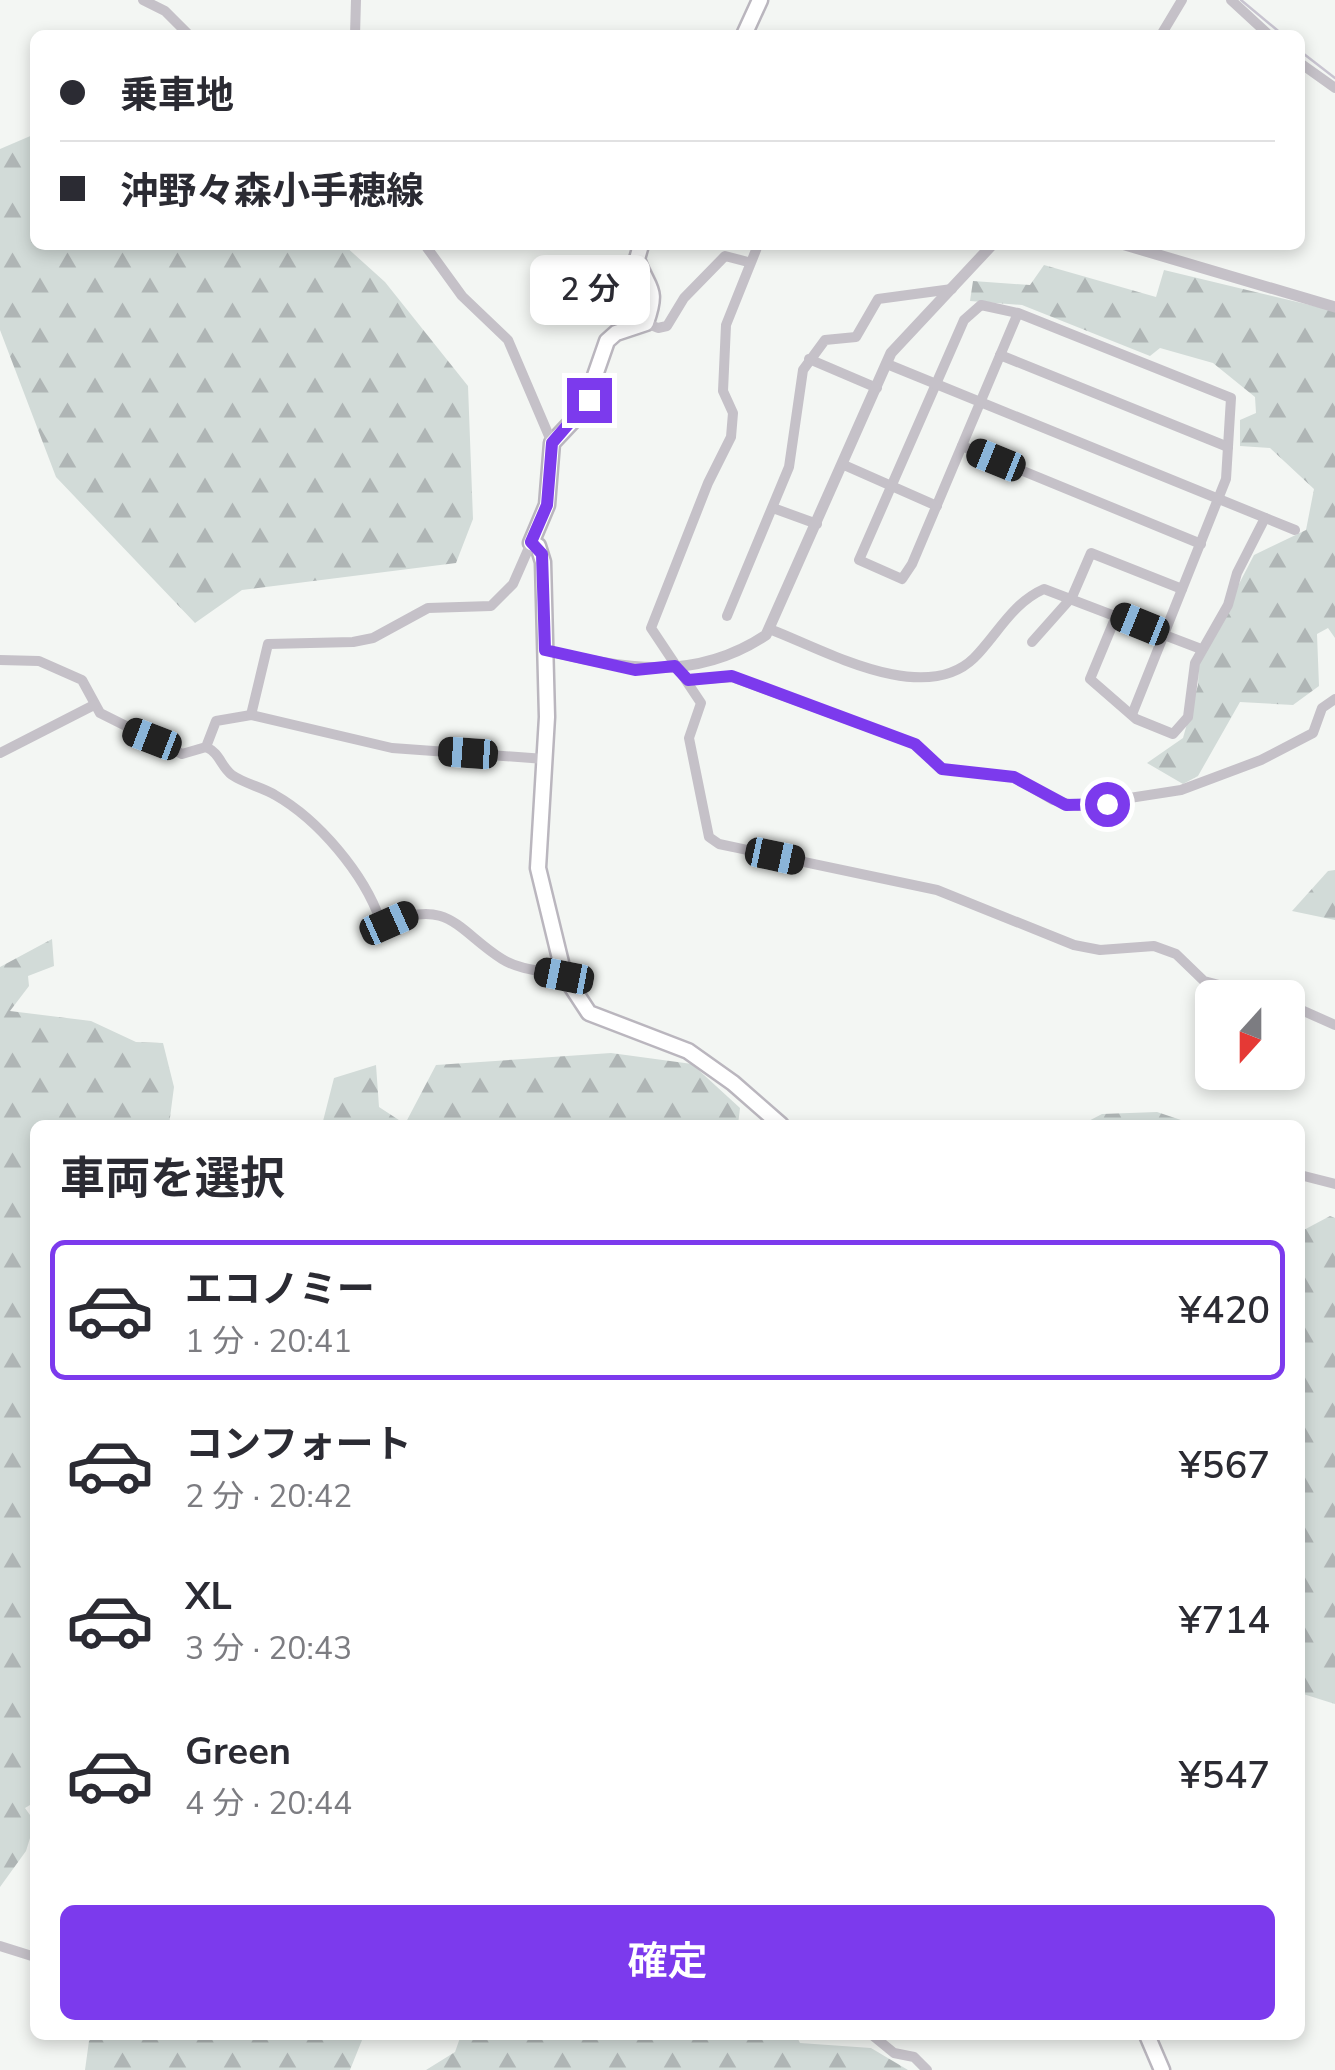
<!DOCTYPE html>
<html lang="ja">
<meta charset="utf-8">
<style>
body{margin:0;font-family:"Nunito Sans","Noto Sans JP",sans-serif;background:#f7f7f7;color:#2b2b33;height:100vh;display:flex;flex-direction:column;font-size:38px;white-space:nowrap}
*{box-sizing:border-box;margin:0}
p{font-size:32px;color:#7c7c81}
.icon{flex:none;width:55px;height:55px;fill:none;stroke:currentColor;stroke-width:2;stroke-linecap:round;stroke-linejoin:round}
.map{position:relative;flex:1;overflow:hidden}
.sheet{position:absolute;left:30px;top:1120px;width:1275px;height:920px;display:flex;flex-direction:column;background:#fff;border-radius:15px;box-shadow:0 5px 15px #0003}
.sheet>*{flex:none}
.hud{position:absolute;left:30px;top:30px;width:1275px;height:220px;border-radius:15px;box-shadow:0 5px 15px #0003;display:grid;align-content:center;height:220px;padding:0 30px;background:#fff}
.needle{width:65px;rotate:201deg}
.controls{position:absolute;left:1195px;top:980px;display:grid;gap:20px}
.controls a{display:grid;place-items:center;width:110px;height:110px;border-radius:15px;background:#fff;box-shadow:0 5px 15px #0003;font-size:50px}
.end{position:absolute;width:45px;height:45px;margin:-22px;border:12px solid #7c3aed;background:#fff;box-shadow:0 0 0 5px #fff}
.from{border-radius:50%}
.bubble{position:absolute;height:70px;border-radius:15px;background:#fff;box-shadow:0 5px 15px #0003;font-size:32px;font-weight:600;line-height:70px;text-align:center}
.car{position:absolute;width:30px;height:60px;margin:-30px -15px;border-radius:12px;box-shadow:0 0 8px 2px #0007;background:linear-gradient(#222 24%,#8ab4d8 0 40%,#222 0 76%,#8ab4d8 0 86%,#222 0)}
.hud b{display:flex;align-items:center;gap:35px;height:95px;font-size:38px}
.hud b+b{border-top:2px solid #e1e1e2}
.hud i{width:25px;height:25px;background:#2b2b33}
ul{padding:0;list-style:none}
li{display:flex;align-items:center;gap:30px;height:140px;margin:0 20px 15px;padding:0 10px;border:5px solid transparent;border-radius:15px}
li div{flex:1}
li b{display:block;font-size:38px}
li em{font-style:normal;font-weight:600}
li.on{border-color:#7c3aed}
li>.icon{width:90px;height:90px;stroke-width:1.5}
h2{padding:0 30px;font-size:45px;line-height:120px}
.button{display:flex;gap:20px;margin-top:auto;padding:20px 30px}
.button a{flex:1;height:115px;border-radius:15px;background:#7c3aed;color:#fff;font-size:40px;font-weight:600;line-height:115px;text-align:center}
.map>svg:first-child{display:block}
</style>
<div class="map">
<svg width="1335" height="2070" viewBox="0 0 1335 2070">
<defs>
<pattern id="forest-firs" width="22" height="20" patternUnits="userSpaceOnUse" patternTransform="scale(2.5)"><rect width="22" height="20" fill="#d2dbd8"/><path d="M5 1l3.5 6h-7zM16 11l3.5 6h-7z" fill="#afb5b5"/></pattern>
</defs>
<rect width="100%" height="100%" fill="#f3f6f3"/>
<g fill="url(#forest-firs)">
<path d="M35 134V245H344L385 282 468 386 473 519 456 563 242 590 195 623 56 477 0 330V149Z"/>
<path d="M1044 265 1156 297 1164 270 1335 311V638L1328 628 1317 634 1319 686 1293 705 1240 702 1198 776 1183 784 1147 763 1183 738 1198 685 1199 661 1254 555 1306 530 1314 489 1270 448 1240 446V420L1256 413 1255 397 1213 363 1160 348 1150 356 1022 305 970 301 973 281 1030 285Z"/>
<path d="M1335 870V920L1292 911 1328 871Z"/>
<path d="M52 939 54 966 28 976 29 986 10 1011 91 1021 136 1042 163 1043 174 1087 169 1125H35V1802L25 1808 35 1822 26 1851 0 1887V967Z"/>
<path d="M611 1053 692 1064 740 1108 738 1125H322L334 1078 376 1065 379 1107 405 1124 436 1065Z"/>
<path d="M1157 1112 1196 1125H1081L1102 1114Z"/>
<path d="M1330 1216 1335 1218V1704L1300 1693V1232Z"/>
<path d="M95 2035H364L350 2070H85L89 2041Z"/>
<path d="M461 2035H796L800 2043 871 2048 908 2070H426L455 2052Z"/>
</g>
<g fill="none" stroke-linecap="round" stroke-linejoin="round">
<g stroke="#c8c4d0" stroke-width="2.5">
<path d="M1241 0 1283 35"/>
<path d="M1300 51 1335 78"/>
</g>
<defs>
<g id="secondary">
<path d="M744 35 760 0"/>
<path d="M641 245 637 259C648 291 659 286 646 323L616 333 607 341 583 410 552 443 547 505 531 543 538 546 543 562 547 717 538 868 564 975 589 1013 688 1051 733 1083 781 1125"/>
<path d="M1147 2035 1162 2070"/>
</g>
</defs>
<use href="#secondary" stroke="#bab6be" stroke-width="19"/>
<g stroke="#c5c1c8" stroke-width="10">
<path d="M143 0 165 11 189 35"/>
<path d="M1231 0 1269 35"/>
<path d="M355 35 356 0"/>
<path d="M1161 35 1182 0"/>
<path d="M1300 63 1335 88"/>
<path d="M425 245 462 296 508 340 552 443"/>
<path d="M758 245 726 325 723 391 733 413 731 437 708 483 651 628 701 703 689 738 709 837 719 844 937 890 1074 945 1100 950 1154 946 1176 954 1204 981 1268 998"/>
<path d="M1018 313 912 564 902 579 859 560 964 320 981 305 1018 313 1231 398 1226 479 1133 712"/>
<path d="M646 323 658 328 667 326 684 298 725 256 748 262"/>
<path d="M1000 355 1228 447"/>
<path d="M809 359 877 388"/>
<path d="M887 364 1295 530"/>
<path d="M962 446 1201 544"/>
<path d="M844 465 937 506"/>
<path d="M773 508 817 524"/>
<path d="M1117 614 1090 679 1136 719 1173 734 1188 717 1195 663 1228 605 1237 573 1265 518"/>
<path d="M727 616 789 467 803 370 825 340 856 337 878 299 952 289"/>
<path d="M772 630C824 650 924 707 974 658 997 635 1012 603 1044 589L1201 649"/>
<path d="M1032 642 1072 597 1091 553 1182 589"/>
<path d="M0 660 39 661 82 680 100 713 182 754 206 747 216 721 251 715 392 748 545 759"/>
<path d="M688 680 732 677 915 744 942 769 1014 777 1053 800 1078 806 1181 790 1261 760 1313 733 1322 708 1335 699"/>
<path d="M251 715 268 644 353 642 373 638 428 608 491 606 513 584 531 543"/>
<path d="M206 747C220 753 221 767 232 775 245 784 262 787 275 795 319 820 364 874 380 920L389 923C449 897 459 932 502 959 519 970 544 971 564 975"/>
<path d="M0 753 94 705"/>
<path d="M1288 1004 1335 1025"/>
<path d="M1300 1175 1335 1184"/>
<path d="M0 1946 35 1957"/>
<path d="M872 2035 894 2053 914 2057 927 2070"/>
</g>
<g stroke="#c5c1c8" stroke-width="11">
<path d="M1125 245 1335 307"/>
<path d="M545 650C623 669 694 683 766 635L891 353 992 245"/>
</g>
<use href="#secondary" stroke="#fff" stroke-width="14"/>
</g>
<g fill="none" stroke-linecap="round" stroke-linejoin="round">
<path stroke="#7c3aed" stroke-width="12" d="M589 400 552 443 547 505 531 542 542 554 545 650 635 670 675 666 688 680 732 676 915 744 942 769 1014 777 1066 805 1107 804"/>
</g>
</svg>
<div class="controls">
<a><svg class="needle" viewBox="-14 -14 28 28"><path d="M0-13l5 13h-10z" fill="#e53935"/><path d="M0 13l5-13h-10z" fill="#7c7c81"/></svg></a>
</div>
<i class="end from" style="left:1107px;top:804px"></i>
<i class="end" style="left:589px;top:400px"></i>
<div class="bubble" style="left:530px;top:255px;width:120px">2 分</div>
<i class="car" style="left:996px;top:460px;rotate:292deg"></i>
<i class="car" style="left:1140px;top:624px;rotate:292deg"></i>
<i class="car" style="left:152px;top:739px;rotate:291deg"></i>
<i class="car" style="left:468px;top:753px;rotate:274deg"></i>
<i class="car" style="left:775px;top:856px;rotate:102deg"></i>
<i class="car" style="left:389px;top:923px;rotate:66deg"></i>
<i class="car" style="left:564px;top:976px;rotate:281deg"></i>
<div class="hud">
<b><i class="from"></i>乗車地</b>
<b><i></i>沖野々森小手穂線</b>
</div>
<section class="sheet">
<h2>車両を選択</h2>
<ul>
<li class="on"><svg class="icon" aria-label="car" viewBox="0 0 24 24"><path d="M5 17H2v-5l4-1 3-4h7l3 4 3 1v5h-3M9 17h6M6 11h13"/><circle cx="7" cy="17" r="2"/><circle cx="17" cy="17" r="2"/></svg><div><b>エコノミー</b><p>1 分 · 20:41</p></div><em>¥420</em></li>
<li><svg class="icon" aria-label="car" viewBox="0 0 24 24"><path d="M5 17H2v-5l4-1 3-4h7l3 4 3 1v5h-3M9 17h6M6 11h13"/><circle cx="7" cy="17" r="2"/><circle cx="17" cy="17" r="2"/></svg><div><b>コンフォート</b><p>2 分 · 20:42</p></div><em>¥567</em></li>
<li><svg class="icon" aria-label="car" viewBox="0 0 24 24"><path d="M5 17H2v-5l4-1 3-4h7l3 4 3 1v5h-3M9 17h6M6 11h13"/><circle cx="7" cy="17" r="2"/><circle cx="17" cy="17" r="2"/></svg><div><b>XL</b><p>3 分 · 20:43</p></div><em>¥714</em></li>
<li><svg class="icon" aria-label="car" viewBox="0 0 24 24"><path d="M5 17H2v-5l4-1 3-4h7l3 4 3 1v5h-3M9 17h6M6 11h13"/><circle cx="7" cy="17" r="2"/><circle cx="17" cy="17" r="2"/></svg><div><b>Green</b><p>4 分 · 20:44</p></div><em>¥547</em></li>
</ul>
<div class="button"><a>確定</a></div>
</section>
</div>
